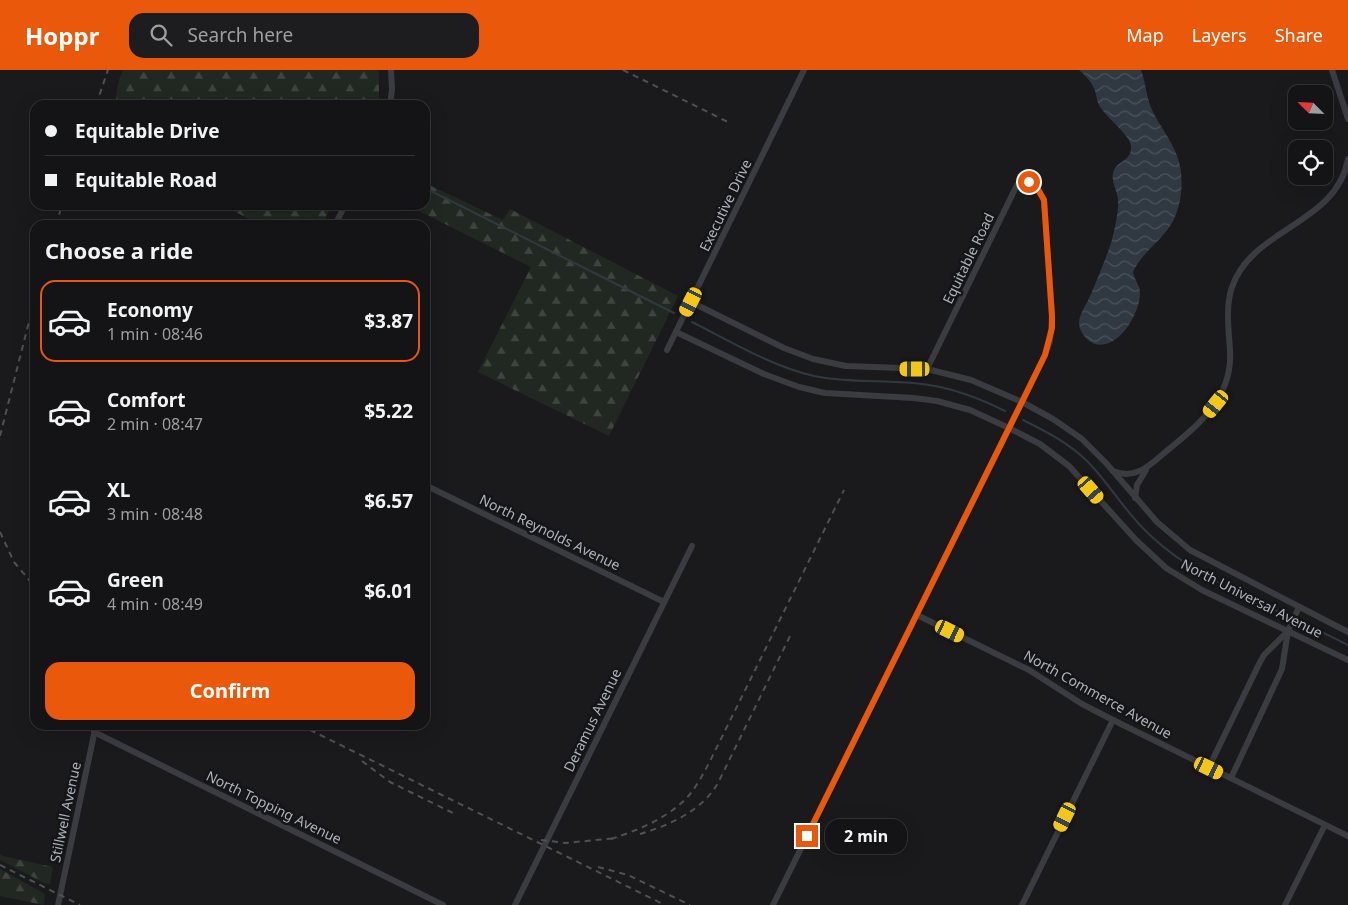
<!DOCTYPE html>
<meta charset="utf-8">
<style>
body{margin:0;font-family:"Noto Sans",sans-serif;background:#1d1d1f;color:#f1f3f6;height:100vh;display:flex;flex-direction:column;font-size:19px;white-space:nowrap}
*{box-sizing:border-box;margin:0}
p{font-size:16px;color:#9d9ea1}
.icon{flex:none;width:28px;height:28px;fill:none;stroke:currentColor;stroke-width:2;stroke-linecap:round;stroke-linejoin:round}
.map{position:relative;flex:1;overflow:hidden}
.side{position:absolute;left:30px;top:150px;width:400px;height:510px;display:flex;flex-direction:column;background:#141416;border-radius:15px;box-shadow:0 5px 20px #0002,0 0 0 1px #333335}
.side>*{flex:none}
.hud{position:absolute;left:30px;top:30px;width:400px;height:110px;border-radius:15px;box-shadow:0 5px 20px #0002,0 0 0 1px #333335;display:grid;align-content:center;height:110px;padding:0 15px;background:#141416}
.needle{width:32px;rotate:294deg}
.buttons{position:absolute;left:1288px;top:15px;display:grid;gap:10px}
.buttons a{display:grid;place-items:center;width:45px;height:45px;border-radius:10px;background:#141416;box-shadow:0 5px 20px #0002,0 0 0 1px #333335;font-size:25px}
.end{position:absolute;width:22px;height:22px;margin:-11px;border:6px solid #ea580c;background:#fff;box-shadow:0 0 0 2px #fff}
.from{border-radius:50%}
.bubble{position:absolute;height:35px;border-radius:15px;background:#141416;box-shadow:0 5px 20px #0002,0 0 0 1px #333335;font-size:16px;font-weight:700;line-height:35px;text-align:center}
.car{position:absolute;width:15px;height:30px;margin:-15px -8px;border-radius:6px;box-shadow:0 0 4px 1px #0007;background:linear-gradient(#f5c518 24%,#345 0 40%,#f5c518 0 76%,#345 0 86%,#f5c518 0)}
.hud b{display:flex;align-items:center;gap:18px;height:48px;font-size:19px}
.hud b+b{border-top:1px solid #333335}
.hud i{width:12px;height:12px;background:#f1f3f6}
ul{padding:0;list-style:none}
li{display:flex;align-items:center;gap:15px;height:82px;margin:0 10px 8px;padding:0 5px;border:2px solid transparent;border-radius:15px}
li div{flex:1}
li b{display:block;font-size:19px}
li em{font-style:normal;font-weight:700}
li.on{border-color:#ea580c}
li>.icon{width:45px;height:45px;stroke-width:1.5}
h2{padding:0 15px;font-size:22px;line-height:60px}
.cta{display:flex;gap:10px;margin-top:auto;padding:10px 15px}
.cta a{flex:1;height:58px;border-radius:15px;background:#ea580c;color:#fff;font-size:20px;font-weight:700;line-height:58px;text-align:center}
header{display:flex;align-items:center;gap:30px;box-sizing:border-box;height:70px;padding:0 25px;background:#ea580c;color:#fff}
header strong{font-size:24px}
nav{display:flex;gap:28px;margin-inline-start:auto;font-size:18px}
.search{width:350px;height:45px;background:#1d1d1f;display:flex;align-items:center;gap:12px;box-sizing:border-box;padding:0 18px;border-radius:15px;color:#9d9ea1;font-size:19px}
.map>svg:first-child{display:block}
</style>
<header>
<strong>Hoppr</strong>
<div class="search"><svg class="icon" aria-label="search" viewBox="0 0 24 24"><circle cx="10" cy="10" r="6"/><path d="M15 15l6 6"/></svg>Search here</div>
<nav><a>Map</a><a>Layers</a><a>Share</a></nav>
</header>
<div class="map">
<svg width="1348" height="835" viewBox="0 0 1348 835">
<defs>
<pattern id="forest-firs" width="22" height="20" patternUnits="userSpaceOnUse" patternTransform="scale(1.25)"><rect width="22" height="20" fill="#202821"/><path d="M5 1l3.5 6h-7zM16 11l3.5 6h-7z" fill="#3e453f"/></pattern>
<pattern id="water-waves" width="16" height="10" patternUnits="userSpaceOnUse" patternTransform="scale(1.25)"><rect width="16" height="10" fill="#303941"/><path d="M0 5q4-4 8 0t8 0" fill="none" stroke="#4b535a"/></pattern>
</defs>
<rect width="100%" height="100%" fill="#1a1a1d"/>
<g fill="url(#forest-firs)">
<path d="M123 0H379V34L378 35H117C115 22 118 12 123 0Z"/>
<path d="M425 113 503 150 510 139 678 226 609 366 478 302 531 197 407 135H425Z"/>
<path d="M220 135H332L322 155H263Z"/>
<path d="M0 784 3 786 53 797 50 814 44 813 0 790Z"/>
<path d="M0 799 45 824 44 835 0 826Z"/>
</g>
<path fill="url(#water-waves)" d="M1079 0H1141C1146 13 1146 27 1152 40 1158 53 1167 64 1173 77 1185 98 1184 129 1173 151 1163 170 1141 183 1133 202 1134 209 1140 215 1140 223 1140 243 1119 280 1095 274 1087 271 1080 263 1079 254 1079 244 1086 236 1090 226 1098 208 1106 188 1112 170 1115 156 1119 142 1118 129 1117 121 1111 110 1113 103 1116 90 1132 92 1131 76 1130 65 1108 49 1101 38 1097 33 1097 27 1095 21 1092 12 1086 6 1079 0Z"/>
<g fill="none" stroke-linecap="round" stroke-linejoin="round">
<g stroke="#303941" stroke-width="2">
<path d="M425 118 674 243"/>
<path d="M692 252C732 272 771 296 814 306 852 314 891 309 929 315 955 319 981 329 1005 341"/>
<path d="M1023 350C1045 361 1069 373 1087 391 1109 413 1127 445 1151 466 1189 502 1238 522 1285 545"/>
<path d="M1302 552 1348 575"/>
</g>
<g stroke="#3b3c42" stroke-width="6">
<path d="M1332 0 1348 49"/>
<path d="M390 35 392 19 391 0"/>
<path d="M335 155 345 135"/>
<path d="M691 232 784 278 813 289 846 296 927 299 971 310 1022 332 1053 349 1082 369 1106 393 1157 452 1190 480 1348 562"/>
<path d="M676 262 764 304 799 317 825 323 914 328 937 331 970 340 1009 358 1040 374 1069 396 1136 470 1166 498 1202 520 1348 590"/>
<path d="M667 280 804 0"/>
<path d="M1113 401C1134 410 1148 397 1163 384 1196 357 1233 329 1230 281 1229 260 1225 238 1232 217 1252 158 1337 154 1348 89"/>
<path d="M425 415 664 532"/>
<path d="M1135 428 1137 415 1146 400"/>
<path d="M917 545 1029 600 1082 634 1113 650 1348 766"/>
<path d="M94 662 443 835"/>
<path d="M1209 697 1260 592 1264 585 1287 562"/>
<path d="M1231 708 1282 599 1288 561 1299 537"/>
<path d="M58 835 96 655"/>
<path d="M515 835 692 476"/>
<path d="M773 835 1045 285 1050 271 1052 246 1044 130 1035 114 1029 112 1017 115 927 299"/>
<path d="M1022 835 1113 650"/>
<path d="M1285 835 1325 755"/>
</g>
<g stroke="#4f5057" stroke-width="2" stroke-dasharray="6 5" stroke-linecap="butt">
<path d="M623 0 730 53"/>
<path d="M96 35 108 0"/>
<path d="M56 155 62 135"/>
<path d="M0 366 35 228"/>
<path d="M0 462 14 492 35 517"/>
<path d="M300 655 665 835"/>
<path d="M362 691 390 712 455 744"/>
<path d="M640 764C670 755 704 740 719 711L792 562"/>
<path d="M611 769C639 760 671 747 691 723 700 711 707 697 714 683L844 420"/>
<path d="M541 770 565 773 618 768"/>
<path d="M0 795 80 835"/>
<path d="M598 797 628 805 690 835"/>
</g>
</g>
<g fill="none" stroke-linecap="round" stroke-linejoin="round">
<path stroke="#ea580c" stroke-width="6" d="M807 766 1022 332 1045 285 1052 258V246L1044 130 1035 114 1029 112"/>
</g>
<g text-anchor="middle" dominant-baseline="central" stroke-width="5" stroke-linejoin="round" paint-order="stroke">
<g font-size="14" fill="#adb2bc" stroke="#151518">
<text transform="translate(725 135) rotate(-64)">Executive Drive</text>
<text transform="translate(968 188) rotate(-64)">Equitable Road</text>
<text transform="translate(550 462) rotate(26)">North Reynolds Avenue</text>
<text transform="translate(1252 528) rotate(27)">North Universal Avenue</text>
<text transform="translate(1098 624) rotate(29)">North Commerce Avenue</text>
<text transform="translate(592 650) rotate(-64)">Deramus Avenue</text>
<text transform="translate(274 737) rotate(26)">North Topping Avenue</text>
<text transform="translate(65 742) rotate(-78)">Stillwell Avenue</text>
</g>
</g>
</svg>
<div class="buttons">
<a><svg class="needle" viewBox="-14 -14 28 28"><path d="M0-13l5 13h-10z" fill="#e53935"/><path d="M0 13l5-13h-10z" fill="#9d9ea1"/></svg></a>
<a><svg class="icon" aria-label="locate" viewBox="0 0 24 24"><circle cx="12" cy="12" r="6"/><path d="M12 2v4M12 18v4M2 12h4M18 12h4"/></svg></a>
</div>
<i class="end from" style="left:1029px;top:112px"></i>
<i class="end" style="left:807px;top:766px"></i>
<div class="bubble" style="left:825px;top:749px;width:82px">2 min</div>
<i class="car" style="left:691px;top:232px;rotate:207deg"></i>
<i class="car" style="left:915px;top:299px;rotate:270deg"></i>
<i class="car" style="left:1216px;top:334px;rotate:219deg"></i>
<i class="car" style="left:1091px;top:420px;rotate:139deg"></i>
<i class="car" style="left:950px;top:561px;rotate:116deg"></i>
<i class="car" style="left:1209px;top:698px;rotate:116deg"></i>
<i class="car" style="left:1065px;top:747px;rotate:206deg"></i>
<div class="hud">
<b><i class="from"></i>Equitable Drive</b>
<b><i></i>Equitable Road</b>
</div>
<section class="side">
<h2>Choose a ride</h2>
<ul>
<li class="on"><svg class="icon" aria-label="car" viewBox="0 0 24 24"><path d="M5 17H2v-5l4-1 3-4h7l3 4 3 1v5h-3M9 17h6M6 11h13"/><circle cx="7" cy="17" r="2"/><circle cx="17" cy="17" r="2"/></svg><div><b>Economy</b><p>1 min · 08:46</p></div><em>$3.87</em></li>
<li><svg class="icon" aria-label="car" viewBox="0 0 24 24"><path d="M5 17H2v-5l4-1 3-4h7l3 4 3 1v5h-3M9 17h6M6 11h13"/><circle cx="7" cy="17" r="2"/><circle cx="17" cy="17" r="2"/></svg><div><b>Comfort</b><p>2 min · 08:47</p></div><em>$5.22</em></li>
<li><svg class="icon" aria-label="car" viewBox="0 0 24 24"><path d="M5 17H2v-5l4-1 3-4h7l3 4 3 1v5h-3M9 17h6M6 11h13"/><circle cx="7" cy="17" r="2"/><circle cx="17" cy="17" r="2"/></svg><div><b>XL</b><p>3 min · 08:48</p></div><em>$6.57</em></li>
<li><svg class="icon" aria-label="car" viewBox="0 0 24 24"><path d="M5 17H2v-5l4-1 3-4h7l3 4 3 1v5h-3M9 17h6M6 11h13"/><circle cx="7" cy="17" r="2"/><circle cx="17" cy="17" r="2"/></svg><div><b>Green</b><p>4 min · 08:49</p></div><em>$6.01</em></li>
</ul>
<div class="cta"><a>Confirm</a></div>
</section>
</div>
